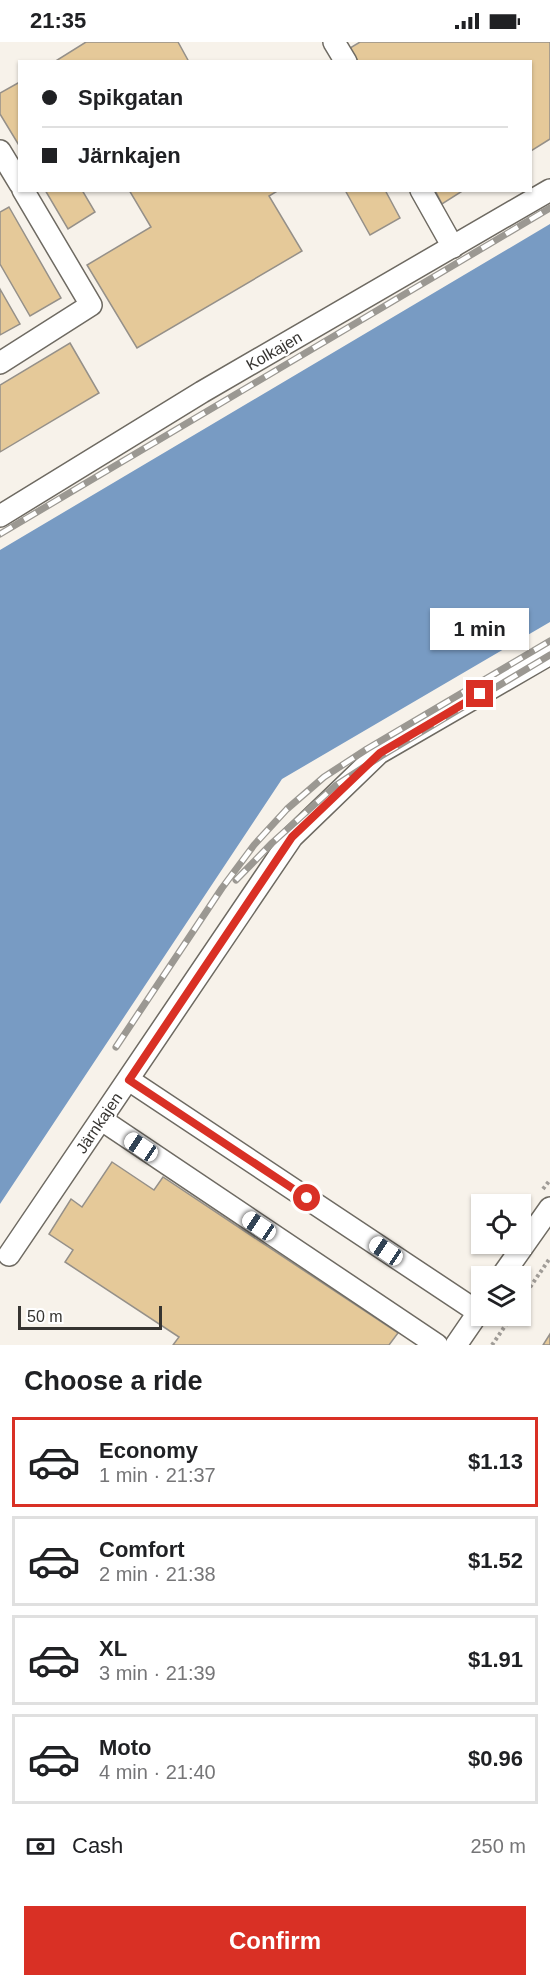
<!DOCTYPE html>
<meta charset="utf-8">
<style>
body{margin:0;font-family:Helvetica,sans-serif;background:#f2f2f2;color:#202124;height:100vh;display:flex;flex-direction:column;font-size:22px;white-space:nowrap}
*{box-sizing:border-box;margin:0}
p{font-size:20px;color:#757577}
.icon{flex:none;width:33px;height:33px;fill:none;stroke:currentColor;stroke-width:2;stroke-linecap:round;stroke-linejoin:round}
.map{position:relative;height:1303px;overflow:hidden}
.drawer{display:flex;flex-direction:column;background:#fff;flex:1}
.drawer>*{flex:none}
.top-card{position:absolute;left:18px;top:18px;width:514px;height:132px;border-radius:0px;box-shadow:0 2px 4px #0004;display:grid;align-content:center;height:132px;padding:0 24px;background:#fff}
.buttons{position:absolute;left:471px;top:1152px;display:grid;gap:12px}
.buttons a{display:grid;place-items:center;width:60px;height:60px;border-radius:0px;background:#fff;box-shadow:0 2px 4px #0004;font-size:30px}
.scale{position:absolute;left:18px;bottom:15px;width:144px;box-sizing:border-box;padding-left:6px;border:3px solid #363431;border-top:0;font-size:16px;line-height:21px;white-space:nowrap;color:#363431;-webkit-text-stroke:4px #fff;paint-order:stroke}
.end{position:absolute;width:27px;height:27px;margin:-14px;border:8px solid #d93025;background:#fff;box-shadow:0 0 0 3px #fff}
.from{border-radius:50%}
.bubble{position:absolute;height:42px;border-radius:0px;background:#fff;box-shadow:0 2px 4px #0004;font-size:20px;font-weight:600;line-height:42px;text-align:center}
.car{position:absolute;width:18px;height:36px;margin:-18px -9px;border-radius:8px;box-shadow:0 0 4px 2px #0007;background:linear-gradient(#fff 24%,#345 0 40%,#fff 0 76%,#345 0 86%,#fff 0)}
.top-card b{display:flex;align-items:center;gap:21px;height:57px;font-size:22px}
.top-card b+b{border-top:2px solid #e0e0e0}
.top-card i{width:15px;height:15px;background:#202124}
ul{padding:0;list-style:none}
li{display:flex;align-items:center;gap:18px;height:90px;margin:0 12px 9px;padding:0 12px;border:3px solid #e0e0e0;border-radius:0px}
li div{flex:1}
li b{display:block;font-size:22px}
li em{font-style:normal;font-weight:600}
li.selected{border-color:#d93025}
li>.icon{width:54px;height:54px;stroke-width:1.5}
h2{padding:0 24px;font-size:27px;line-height:72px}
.pay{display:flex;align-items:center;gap:15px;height:66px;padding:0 24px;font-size:22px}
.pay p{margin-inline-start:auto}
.cta{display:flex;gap:12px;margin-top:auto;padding:12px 24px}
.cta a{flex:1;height:69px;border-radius:0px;background:#d93025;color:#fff;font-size:24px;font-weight:600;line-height:69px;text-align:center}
.status{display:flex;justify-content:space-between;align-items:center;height:42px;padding:0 30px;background:#fff;direction:ltr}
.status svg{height:16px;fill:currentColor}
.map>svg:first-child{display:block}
</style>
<div class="status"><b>21:35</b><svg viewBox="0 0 49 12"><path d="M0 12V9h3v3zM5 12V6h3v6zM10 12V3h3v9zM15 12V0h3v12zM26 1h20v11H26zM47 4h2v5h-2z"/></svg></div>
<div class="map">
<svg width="550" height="1303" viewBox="0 0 550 1303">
<rect width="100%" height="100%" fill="#f7f2ea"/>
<path fill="#789bc3" d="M550 182V580L282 737 0 1162V508Z"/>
<g fill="#e5c999" stroke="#959089" stroke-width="1.5">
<path d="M86 0H178L189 20H54Z"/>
<path d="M360 0H550V97L531 109V20H358L350 6Z"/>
<path d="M18 41 20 43V105L0 72V51Z"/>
<path d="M45 148H82L95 170 68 187Z"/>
<path d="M129 148H279L269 154 302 209 137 306 87 223 151 185Z"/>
<path d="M345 148H385L400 176 370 193Z"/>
<path d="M435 148H464L442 162Z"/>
<path d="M9 165 61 256 30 274 0 222V170Z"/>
<path d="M0 247 20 282 0 293Z"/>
<path d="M70 301 99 351 0 410V343Z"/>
<path d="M112 1120 154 1148 163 1135 398 1291 389 1303H173L179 1295 65 1220 73 1208 49 1192 71 1157 82 1165Z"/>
<path d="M550 1292V1303H543Z"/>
</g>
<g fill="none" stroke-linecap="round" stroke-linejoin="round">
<defs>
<g id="minor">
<path d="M334 0 346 20"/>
<path d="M0 109 20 142"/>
<path d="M421 148 453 205"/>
<path d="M0 321 91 263 23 148"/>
<path d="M0 474 202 350 550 148"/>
<path d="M129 1038 478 1270"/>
<path d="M102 1078 437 1303"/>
<path d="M9 1213 292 795 379 711 550 612"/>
<path d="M502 1234 550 1166"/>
<path d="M456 1303 482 1265"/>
</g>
</defs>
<use href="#minor" stroke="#6e6a62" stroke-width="24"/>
<g stroke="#a09c97" stroke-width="4" stroke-dasharray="3 3" stroke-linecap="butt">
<path d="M543 1147 550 1138"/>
<path d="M520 1260 550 1216"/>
<path d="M492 1303 512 1274"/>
</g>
<use href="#minor" stroke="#fff" stroke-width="21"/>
<defs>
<g id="rail">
<path d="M0 492 550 166"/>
<path d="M236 838 272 801 335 744 381 714 550 613"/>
<path d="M116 1005 222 846 254 803 287 767 324 735 367 707 550 599"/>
</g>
</defs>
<use href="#rail" stroke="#9b9892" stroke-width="7"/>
<use href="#rail" stroke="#fff" stroke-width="4.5" stroke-dasharray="14" stroke-linecap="butt"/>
</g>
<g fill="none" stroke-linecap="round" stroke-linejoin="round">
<path stroke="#d93025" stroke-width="8" d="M307 1156 129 1038 292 795 380 711 480 652"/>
</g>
<g text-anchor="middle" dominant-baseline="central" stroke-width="4.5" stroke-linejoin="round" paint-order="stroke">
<g font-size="16" fill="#363431" stroke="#fff">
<text transform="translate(274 309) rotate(-30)">Kolkajen</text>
<text transform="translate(99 1081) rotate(-56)">Järnkajen</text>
</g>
</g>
</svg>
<div class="buttons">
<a><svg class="icon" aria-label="locate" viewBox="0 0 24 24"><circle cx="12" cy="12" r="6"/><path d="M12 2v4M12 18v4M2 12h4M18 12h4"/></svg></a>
<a><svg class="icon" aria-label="layers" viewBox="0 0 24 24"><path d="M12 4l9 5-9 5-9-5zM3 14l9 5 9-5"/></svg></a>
</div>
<div class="scale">50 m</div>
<i class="end from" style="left:307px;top:1156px"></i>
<i class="end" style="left:480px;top:652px"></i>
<div class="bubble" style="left:430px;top:566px;width:99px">1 min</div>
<i class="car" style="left:141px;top:1105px;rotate:304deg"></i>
<i class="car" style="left:259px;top:1184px;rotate:304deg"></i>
<i class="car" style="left:386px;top:1209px;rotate:304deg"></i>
<div class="top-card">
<b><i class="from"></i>Spikgatan</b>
<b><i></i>Järnkajen</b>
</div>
</div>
<section class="drawer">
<h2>Choose a ride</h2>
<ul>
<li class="selected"><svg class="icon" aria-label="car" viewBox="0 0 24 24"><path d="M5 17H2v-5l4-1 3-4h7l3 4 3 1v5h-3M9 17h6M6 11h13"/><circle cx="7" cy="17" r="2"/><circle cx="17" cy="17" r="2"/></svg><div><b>Economy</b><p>1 min · 21:37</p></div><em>$1.13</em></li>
<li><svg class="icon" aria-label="car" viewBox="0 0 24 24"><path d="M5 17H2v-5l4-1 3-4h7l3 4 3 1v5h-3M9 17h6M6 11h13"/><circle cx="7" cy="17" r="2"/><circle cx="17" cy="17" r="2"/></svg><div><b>Comfort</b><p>2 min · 21:38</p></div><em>$1.52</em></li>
<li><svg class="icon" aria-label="car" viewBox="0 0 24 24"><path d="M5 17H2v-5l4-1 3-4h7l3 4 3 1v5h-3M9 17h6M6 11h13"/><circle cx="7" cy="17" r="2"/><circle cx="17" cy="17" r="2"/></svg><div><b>XL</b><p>3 min · 21:39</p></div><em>$1.91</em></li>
<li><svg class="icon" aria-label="car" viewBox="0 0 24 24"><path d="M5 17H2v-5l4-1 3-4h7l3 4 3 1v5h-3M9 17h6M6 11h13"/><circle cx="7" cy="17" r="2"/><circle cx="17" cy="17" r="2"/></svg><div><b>Moto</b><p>4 min · 21:40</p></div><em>$0.96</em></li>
</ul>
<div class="pay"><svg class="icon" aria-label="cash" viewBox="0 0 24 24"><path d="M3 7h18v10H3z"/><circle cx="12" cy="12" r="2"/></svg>Cash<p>250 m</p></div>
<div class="cta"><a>Confirm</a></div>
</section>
